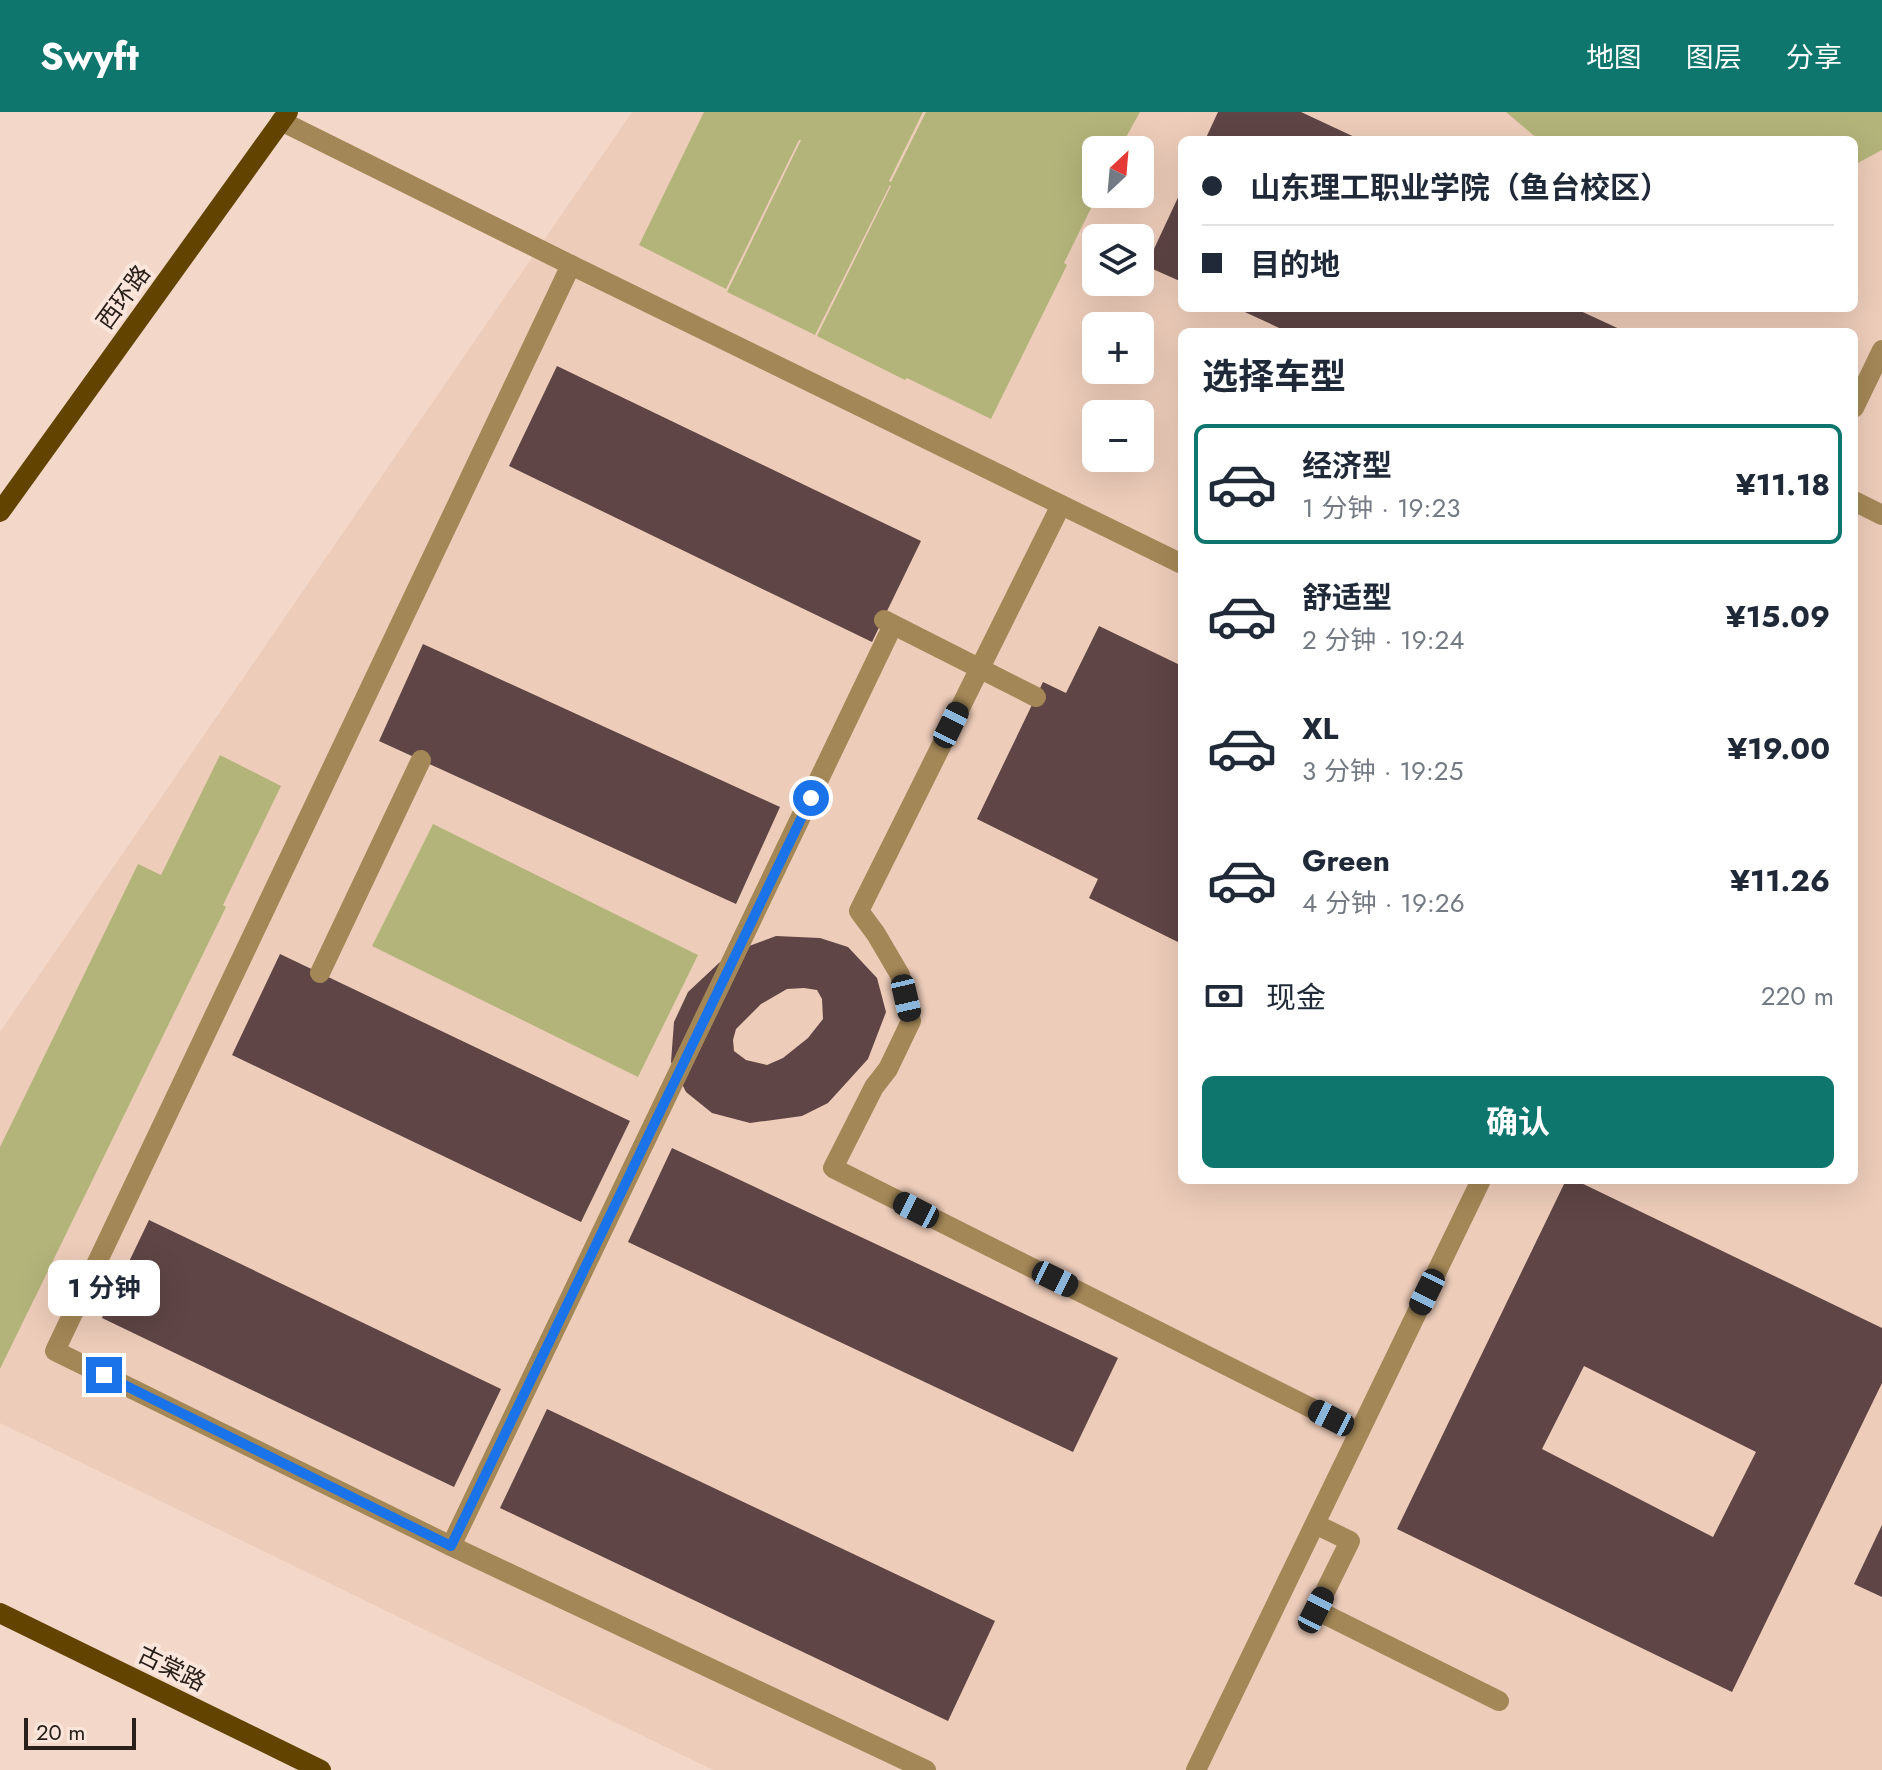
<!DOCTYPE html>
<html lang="zh">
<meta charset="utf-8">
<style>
body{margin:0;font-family:Jost,"Noto Sans SC",sans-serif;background:#f6f6f7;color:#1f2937;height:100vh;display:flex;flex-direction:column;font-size:30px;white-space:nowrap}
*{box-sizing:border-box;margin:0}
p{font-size:26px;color:#747a83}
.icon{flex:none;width:44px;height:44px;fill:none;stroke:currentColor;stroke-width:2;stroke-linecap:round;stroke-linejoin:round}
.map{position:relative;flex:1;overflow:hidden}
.details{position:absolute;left:1178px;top:216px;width:680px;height:856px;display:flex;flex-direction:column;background:#fff;border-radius:12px;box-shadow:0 8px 32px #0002}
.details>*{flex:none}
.guide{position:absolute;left:1178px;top:24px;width:680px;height:176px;border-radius:12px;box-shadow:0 8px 32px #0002;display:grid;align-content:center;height:176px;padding:0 24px;background:#fff}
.needle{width:52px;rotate:26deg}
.buttons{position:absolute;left:1082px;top:24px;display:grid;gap:16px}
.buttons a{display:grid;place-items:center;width:72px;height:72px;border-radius:12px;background:#fff;box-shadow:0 8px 32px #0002;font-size:40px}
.scale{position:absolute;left:24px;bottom:20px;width:112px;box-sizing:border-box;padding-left:8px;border:4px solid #29201a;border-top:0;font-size:22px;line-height:28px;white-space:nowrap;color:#29201a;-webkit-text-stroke:6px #fce6db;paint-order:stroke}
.end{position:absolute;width:36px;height:36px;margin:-18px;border:10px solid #1a73e8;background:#fff;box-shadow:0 0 0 4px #fff}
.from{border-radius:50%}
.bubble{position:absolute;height:56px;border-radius:12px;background:#fff;box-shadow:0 8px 32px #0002;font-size:26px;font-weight:700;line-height:56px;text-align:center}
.car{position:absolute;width:24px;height:48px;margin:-24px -12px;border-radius:10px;box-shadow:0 0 6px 2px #0007;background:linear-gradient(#222 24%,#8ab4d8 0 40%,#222 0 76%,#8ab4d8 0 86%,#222 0)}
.guide b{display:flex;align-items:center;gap:28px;height:76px;font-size:30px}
.guide b+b{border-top:2px solid #e0e1e3}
.guide i{width:20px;height:20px;background:#1f2937}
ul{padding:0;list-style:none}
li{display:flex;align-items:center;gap:24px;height:120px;margin:0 16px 12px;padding:0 8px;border:4px solid transparent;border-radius:12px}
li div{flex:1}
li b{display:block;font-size:30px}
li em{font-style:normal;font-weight:700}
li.selected{border-color:#0f766e}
li>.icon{width:72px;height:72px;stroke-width:1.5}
h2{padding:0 24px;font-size:36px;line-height:96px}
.pay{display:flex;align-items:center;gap:20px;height:88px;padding:0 24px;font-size:30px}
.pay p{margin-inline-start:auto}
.primary-button{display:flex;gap:16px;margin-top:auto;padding:16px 24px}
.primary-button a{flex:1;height:92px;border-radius:12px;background:#0f766e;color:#fff;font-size:32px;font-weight:700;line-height:92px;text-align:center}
header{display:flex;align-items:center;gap:48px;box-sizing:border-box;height:112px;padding:0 40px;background:#0f766e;color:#fff}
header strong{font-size:38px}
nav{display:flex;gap:44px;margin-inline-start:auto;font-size:28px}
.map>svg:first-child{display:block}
</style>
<header>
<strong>Swyft</strong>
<nav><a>地图</a><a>图层</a><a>分享</a></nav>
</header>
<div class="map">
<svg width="1882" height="1658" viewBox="0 0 1882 1658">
<rect width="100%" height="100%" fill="#f3d8c9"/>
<path fill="#edccb9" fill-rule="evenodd" d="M632 0H1882V1658H713L0 1311V920ZM1182 28H1854V196H1182ZM1096 38H1140V82H1096ZM1096 126H1140V170H1096ZM1096 214H1140V258H1096ZM1182 220H1854V1068H1182ZM1096 302H1140V346H1096Z"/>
<g fill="#b3b47a">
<path d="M704 0H923L889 69 891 70 926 0H1140L1119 38H1096V82H1098L1064 151 1067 153 991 307 907 266 905 268 817 224 891 74 890 73 815 223 727 180 801 28H799L726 177 639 133Z"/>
<path d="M1506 0H1882V38L1854 53V28H1539Z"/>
<path d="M220 643 281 674 223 793 226 795 0 1257V1035L138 752 161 763Z"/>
<path d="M433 712 698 843 638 965 372 834Z"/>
</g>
<g fill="#5f4545" fill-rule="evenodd">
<path d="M1218 0H1301L1361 28H1205Z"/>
<path d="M1182 77V170L1146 154Z"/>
<path d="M1236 196H1574L1626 220H1288Z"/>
<path d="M557 254 921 429 872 530 509 354Z"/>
<path d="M1099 514 1182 554V832L1089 786 1098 767 977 707 1043 570 1066 581Z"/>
<path d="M423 532 780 695 736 792 379 629Z"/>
<path d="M776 824 820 826 848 835 877 866 886 900 868 947 828 991 802 1004 750 1011 712 1001 686 980 671 950 674 910 688 880 719 851 741 837ZM804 876 817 878 822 887 823 907 808 926 783 946 767 953 746 948 734 939 733 928 736 917 761 892 787 877Z"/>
<path d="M280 842 630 1009 581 1110 232 943Z"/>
<path d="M672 1036 1118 1246 1073 1340 628 1130Z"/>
<path d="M1566 1068H1575L1882 1216V1271L1732 1580 1397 1417ZM1584 1254 1756 1340 1713 1425 1542 1337Z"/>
<path d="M149 1108 501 1277 454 1375 102 1206Z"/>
<path d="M547 1297 995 1509 948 1609 500 1396Z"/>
<path d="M1882 1413V1485L1854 1472Z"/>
</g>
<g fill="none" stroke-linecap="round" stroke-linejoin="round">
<g stroke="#a48757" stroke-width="20">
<path d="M281 9 571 153 55 1239 451 1434 926 1658"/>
<path d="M571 153 1182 452"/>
<path d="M1854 296 1882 238"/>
<path d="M1854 389 1882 403"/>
<path d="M1061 393 859 799 876 822 900 863 911 909 888 957 874 975 833 1056 1359 1320"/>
<path d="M884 508 1036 585"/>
<path d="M320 861 421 648"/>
<path d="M1315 1412 1350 1429 1316 1498 1499 1589"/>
<path d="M451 1434 893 513"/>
<path d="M1196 1658 1481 1068"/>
</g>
<g stroke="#624400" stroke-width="20">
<path d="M0 400 288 0"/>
<path d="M0 1501 321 1658"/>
</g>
</g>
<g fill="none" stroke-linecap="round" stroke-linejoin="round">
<path stroke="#1a73e8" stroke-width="10" d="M104 1263 451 1434 811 686"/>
</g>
<g text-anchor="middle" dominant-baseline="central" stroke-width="8" stroke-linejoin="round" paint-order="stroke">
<g font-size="24" fill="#29201a" stroke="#fce6db">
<text transform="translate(123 185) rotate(-54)">西环路</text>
<text transform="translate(172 1556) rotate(26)">古棠路</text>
</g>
</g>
</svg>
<div class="buttons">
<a><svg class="needle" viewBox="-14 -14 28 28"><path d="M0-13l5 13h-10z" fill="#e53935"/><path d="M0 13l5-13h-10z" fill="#747a83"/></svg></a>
<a><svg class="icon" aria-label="layers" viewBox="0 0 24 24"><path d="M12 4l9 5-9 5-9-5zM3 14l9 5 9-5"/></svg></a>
<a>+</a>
<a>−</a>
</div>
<div class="scale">20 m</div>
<i class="end from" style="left:811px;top:686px"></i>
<i class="end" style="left:104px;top:1263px"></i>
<div class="bubble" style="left:48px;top:1148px;width:112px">1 分钟</div>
<i class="car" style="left:951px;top:613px;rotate:26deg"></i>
<i class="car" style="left:906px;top:886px;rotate:167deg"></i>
<i class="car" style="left:916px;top:1098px;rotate:297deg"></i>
<i class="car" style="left:1055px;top:1167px;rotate:116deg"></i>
<i class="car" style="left:1427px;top:1180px;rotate:206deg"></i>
<i class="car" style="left:1331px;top:1306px;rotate:297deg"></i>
<i class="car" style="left:1316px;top:1498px;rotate:27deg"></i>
<div class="guide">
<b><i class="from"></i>山东理工职业学院（鱼台校区）</b>
<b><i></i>目的地</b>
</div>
<section class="details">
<h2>选择车型</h2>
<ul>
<li class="selected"><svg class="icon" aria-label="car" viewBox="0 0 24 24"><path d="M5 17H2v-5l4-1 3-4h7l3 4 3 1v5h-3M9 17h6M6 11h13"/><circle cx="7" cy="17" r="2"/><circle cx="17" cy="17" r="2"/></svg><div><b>经济型</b><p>1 分钟 · 19:23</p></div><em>¥11.18</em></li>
<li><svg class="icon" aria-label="car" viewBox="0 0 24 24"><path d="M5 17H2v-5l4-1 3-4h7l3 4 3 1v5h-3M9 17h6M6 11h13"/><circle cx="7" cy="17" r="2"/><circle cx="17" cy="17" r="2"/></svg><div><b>舒适型</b><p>2 分钟 · 19:24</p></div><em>¥15.09</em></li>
<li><svg class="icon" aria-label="car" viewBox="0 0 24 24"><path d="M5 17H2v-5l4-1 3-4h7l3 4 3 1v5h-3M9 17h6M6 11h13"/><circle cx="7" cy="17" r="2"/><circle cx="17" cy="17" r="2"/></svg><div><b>XL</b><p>3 分钟 · 19:25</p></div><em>¥19.00</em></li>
<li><svg class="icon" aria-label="car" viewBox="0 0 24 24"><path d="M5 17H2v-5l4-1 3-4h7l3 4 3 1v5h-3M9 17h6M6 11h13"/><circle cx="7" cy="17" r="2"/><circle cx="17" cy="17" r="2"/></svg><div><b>Green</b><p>4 分钟 · 19:26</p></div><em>¥11.26</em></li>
</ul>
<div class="pay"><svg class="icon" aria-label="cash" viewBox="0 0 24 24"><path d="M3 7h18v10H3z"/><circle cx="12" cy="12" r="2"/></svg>现金<p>220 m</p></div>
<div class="primary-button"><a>确认</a></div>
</section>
</div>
